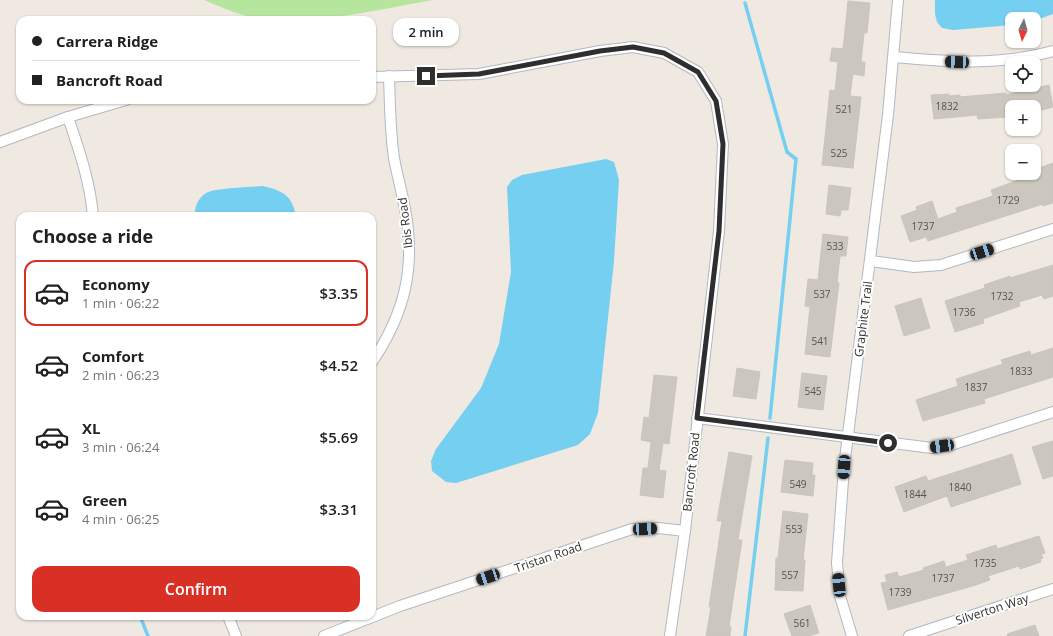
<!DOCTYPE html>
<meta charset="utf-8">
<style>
body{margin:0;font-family:"Open Sans",sans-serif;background:#f6f6f6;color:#202124;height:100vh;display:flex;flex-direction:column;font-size:15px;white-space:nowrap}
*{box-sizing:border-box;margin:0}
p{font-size:13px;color:#757577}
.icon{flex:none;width:22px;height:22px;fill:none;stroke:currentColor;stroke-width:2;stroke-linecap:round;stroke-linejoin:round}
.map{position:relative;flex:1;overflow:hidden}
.drawer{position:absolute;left:16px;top:212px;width:360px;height:408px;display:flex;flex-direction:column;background:#fff;border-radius:12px;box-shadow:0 1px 3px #0004}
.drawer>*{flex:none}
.guide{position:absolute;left:16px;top:16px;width:360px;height:88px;border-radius:12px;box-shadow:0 1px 3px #0004;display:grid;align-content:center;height:88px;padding:0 16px;background:#fff}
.needle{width:26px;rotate:185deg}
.fabs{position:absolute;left:1005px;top:12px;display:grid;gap:8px}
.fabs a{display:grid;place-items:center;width:36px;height:36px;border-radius:8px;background:#fff;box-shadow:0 1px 3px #0004;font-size:20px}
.end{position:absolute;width:18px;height:18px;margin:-9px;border:5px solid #2e2e2e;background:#fff;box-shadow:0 0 0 2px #fff}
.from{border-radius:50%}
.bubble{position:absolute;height:28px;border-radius:12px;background:#fff;box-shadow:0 1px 3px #0004;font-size:13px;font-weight:600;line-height:28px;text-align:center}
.car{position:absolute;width:12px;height:24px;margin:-12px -6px;border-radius:5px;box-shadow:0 0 3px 1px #0007;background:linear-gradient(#222 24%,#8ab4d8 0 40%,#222 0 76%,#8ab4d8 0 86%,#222 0)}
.guide b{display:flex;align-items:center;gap:14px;height:38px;font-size:15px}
.guide b+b{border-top:1px solid #e0e0e0}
.guide i{width:10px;height:10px;background:#202124}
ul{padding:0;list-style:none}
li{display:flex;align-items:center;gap:12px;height:66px;margin:0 8px 6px;padding:0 8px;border:2px solid transparent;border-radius:12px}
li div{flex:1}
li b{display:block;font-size:15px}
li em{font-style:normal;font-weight:600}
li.on{border-color:#d93025}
li>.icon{width:36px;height:36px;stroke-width:1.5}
h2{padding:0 16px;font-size:18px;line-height:48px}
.action{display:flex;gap:8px;margin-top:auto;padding:8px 16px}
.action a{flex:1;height:46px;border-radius:12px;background:#d93025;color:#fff;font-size:16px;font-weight:600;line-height:46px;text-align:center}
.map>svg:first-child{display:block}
</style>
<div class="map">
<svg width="1053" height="636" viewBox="0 0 1053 636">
<rect width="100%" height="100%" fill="#efe9e1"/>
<path fill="#b6e59e" d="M204 0H432C380 9 300 29 250 17 234 13 219 6 204 0Z"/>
<g fill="#75cff0">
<path d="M935 0H1053V14L1034 21V19H1012V25L953 30 942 28 937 22 935 14Z"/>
<path d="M606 159 614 162 619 180 614 261 598 413 590 434 578 445 456 483 446 482 432 471 431 461 436 449 481 388 499 344 511 272 507 187 512 180 522 175Z"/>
<path d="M263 186C283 191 292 195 296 216H195C194 207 199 196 208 192 219 188 250 187 263 186Z"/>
</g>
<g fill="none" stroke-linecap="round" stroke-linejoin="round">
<g stroke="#75cff0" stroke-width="3.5">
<path d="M745 3 787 152 796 159 770 418"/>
<path d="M140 616 148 636"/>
<path d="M745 636 768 438"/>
</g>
</g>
<g fill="#cbc7bf" stroke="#cbc5ba">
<path d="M848 1 870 3 867 33H864L861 62H865L864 76 853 74 850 96 861 97 853 168 822 165 830 90 835 91 838 62 830 61 832 48 843 49Z"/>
<path d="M1049 85 1053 107 1034 112V107H1007V117L978 119 977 115 934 119 931 95 949 94V96L960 95V97L1006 93V95Z"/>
<path d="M1053 163V203L1043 206V204L928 241 926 237 910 242 901 216 917 210 916 207 932 201 938 219 957 212 956 208 993 196 991 190 1033 175 1034 170Z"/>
<path d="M829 185 851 188 848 210H841L840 216 826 214Z"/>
<path d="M823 234 848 237 846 256H840L837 282 839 283 830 357 805 354 810 307 805 306 808 279 818 280Z"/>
<path d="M1053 265V296L1044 299 1042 295 1019 302 1020 306 983 319 984 323 955 332 945 301 985 288 984 285 1010 276V278Z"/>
<path d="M921 298 930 328 904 336 895 306Z"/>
<path d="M1053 348V377L984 399 985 403 923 421 916 400 958 386 956 379 1003 364 1001 360 1030 351 1031 355Z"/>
<path d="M737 368 760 372 756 399 733 396Z"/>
<path d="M802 373 827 376 823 410 798 407Z"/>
<path d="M654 375 677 377 669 444 663 443 659 470 666 471 663 498 640 495 643 468H648L651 442 641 440 644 417 649 418Z"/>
<path d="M1053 441V476L1043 479 1032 447Z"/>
<path d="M729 452 752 456 738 540H742L729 626 731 627 730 636H706L711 607H709L722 521H717Z"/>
<path d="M1012 454 1021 484 951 507 947 496 904 512 895 487 926 476 928 481Z"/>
<path d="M785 460 813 463 812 475H815L813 496 781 492Z"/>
<path d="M783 511 808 514 803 560H805L803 591 775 590 776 558H778Z"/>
<path d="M1039 536 1045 553 1041 554 1043 558 1040 559 1041 562 1020 569 1019 566 988 576 990 580 976 585 888 610 881 583 887 582 885 575 897 572 899 577 924 570 923 568 944 561 946 567 968 560 966 555 996 545 997 549Z"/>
<path d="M810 605 819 633 809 636H792L784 614Z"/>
<path d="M1035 625 1039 636H1008L1007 634Z"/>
</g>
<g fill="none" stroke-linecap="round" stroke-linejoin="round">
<defs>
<g id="street">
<path d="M894 57C948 62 1000 66 1053 51"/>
<path d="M372 77 479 74 600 51 633 47 664 53 698 72 716 101 723 144 719 231 685 531 670 636"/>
<path d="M68 117C79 150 90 181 93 216"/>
<path d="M0 142 68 117 126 100"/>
<path d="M871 261 914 267 941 265 1053 229"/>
<path d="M372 362C405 313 416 267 405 209 402 192 397 175 394 158 390 131 390 104 389 76"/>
<path d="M697 418 932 448 951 445 1053 412"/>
<path d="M228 616 236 636"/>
<path d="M324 636 400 606 632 529 658 528 685 531"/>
<path d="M852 636 840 596 837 563 844 467 888 115 898 0"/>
<path d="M909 636 1053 589"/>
</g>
</defs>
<use href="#street" stroke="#b4b7c1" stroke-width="12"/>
<use href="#street" stroke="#fff" stroke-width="10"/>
</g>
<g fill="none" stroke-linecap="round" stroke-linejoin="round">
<path stroke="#2e2e2e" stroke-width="5" d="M426 76 479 74 600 51 633 47 664 53 698 72 716 101 723 144 719 231 697 418 888 443"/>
</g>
<g text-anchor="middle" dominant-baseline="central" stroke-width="4" stroke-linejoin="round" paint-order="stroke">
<g font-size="10" fill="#555452">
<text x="947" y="106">1832</text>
<text x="844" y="109">521</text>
<text x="839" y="153">525</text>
<text x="1008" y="200">1729</text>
<text x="923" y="226">1737</text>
<text x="835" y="246">533</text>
<text x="822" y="294">537</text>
<text x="1002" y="296">1732</text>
<text x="964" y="312">1736</text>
<text x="820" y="341">541</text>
<text x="1021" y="371">1833</text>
<text x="976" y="387">1837</text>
<text x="813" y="391">545</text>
<text x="798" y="484">549</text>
<text x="960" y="487">1840</text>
<text x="915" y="494">1844</text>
<text x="794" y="529">553</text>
<text x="985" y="563">1735</text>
<text x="790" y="575">557</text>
<text x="943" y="578">1737</text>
<text x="900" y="592">1739</text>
<text x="802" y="623">561</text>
</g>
<g font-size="12" fill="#2e2e2e" stroke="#fff">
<text transform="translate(405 223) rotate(-97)">Ibis Road</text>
<text transform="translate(863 319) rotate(-83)">Graphite Trail</text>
<text transform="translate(691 472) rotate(-84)">Bancroft Road</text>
<text transform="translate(548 557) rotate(-19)">Tristan Road</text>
<text transform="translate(992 609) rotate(-18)">Silverton Way</text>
</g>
</g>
</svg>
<div class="fabs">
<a><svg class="needle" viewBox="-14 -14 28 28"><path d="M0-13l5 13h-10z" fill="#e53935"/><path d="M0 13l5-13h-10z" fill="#757577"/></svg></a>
<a><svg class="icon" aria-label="locate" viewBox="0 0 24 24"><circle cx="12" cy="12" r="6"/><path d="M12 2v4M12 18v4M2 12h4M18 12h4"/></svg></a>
<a>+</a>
<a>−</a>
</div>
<i class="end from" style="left:888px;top:443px"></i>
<i class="end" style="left:426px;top:76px"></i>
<div class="bubble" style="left:393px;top:18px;width:66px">2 min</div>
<i class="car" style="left:957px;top:62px;rotate:272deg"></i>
<i class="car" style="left:982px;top:252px;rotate:72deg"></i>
<i class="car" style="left:942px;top:446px;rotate:262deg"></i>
<i class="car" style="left:844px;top:467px;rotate:184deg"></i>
<i class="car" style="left:645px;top:529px;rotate:87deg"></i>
<i class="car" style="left:488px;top:577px;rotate:251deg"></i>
<i class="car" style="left:839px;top:585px;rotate:354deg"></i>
<div class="guide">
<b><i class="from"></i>Carrera Ridge</b>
<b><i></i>Bancroft Road</b>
</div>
<section class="drawer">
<h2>Choose a ride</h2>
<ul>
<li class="on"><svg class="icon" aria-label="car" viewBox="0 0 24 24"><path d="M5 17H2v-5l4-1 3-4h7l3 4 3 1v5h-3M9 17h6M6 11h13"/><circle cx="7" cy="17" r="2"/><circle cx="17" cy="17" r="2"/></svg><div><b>Economy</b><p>1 min · 06:22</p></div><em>$3.35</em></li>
<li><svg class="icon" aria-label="car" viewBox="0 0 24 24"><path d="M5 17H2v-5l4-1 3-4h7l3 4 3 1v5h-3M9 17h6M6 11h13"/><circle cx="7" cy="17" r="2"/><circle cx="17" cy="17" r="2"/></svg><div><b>Comfort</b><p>2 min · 06:23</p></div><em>$4.52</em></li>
<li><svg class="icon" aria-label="car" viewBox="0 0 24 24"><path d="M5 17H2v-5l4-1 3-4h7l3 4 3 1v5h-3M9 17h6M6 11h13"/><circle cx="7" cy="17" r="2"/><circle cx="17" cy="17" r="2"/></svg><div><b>XL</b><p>3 min · 06:24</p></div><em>$5.69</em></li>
<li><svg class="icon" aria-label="car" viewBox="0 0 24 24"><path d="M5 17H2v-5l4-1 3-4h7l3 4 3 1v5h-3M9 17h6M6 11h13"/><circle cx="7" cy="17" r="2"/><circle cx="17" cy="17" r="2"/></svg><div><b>Green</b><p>4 min · 06:25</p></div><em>$3.31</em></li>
</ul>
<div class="action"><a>Confirm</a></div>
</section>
</div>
